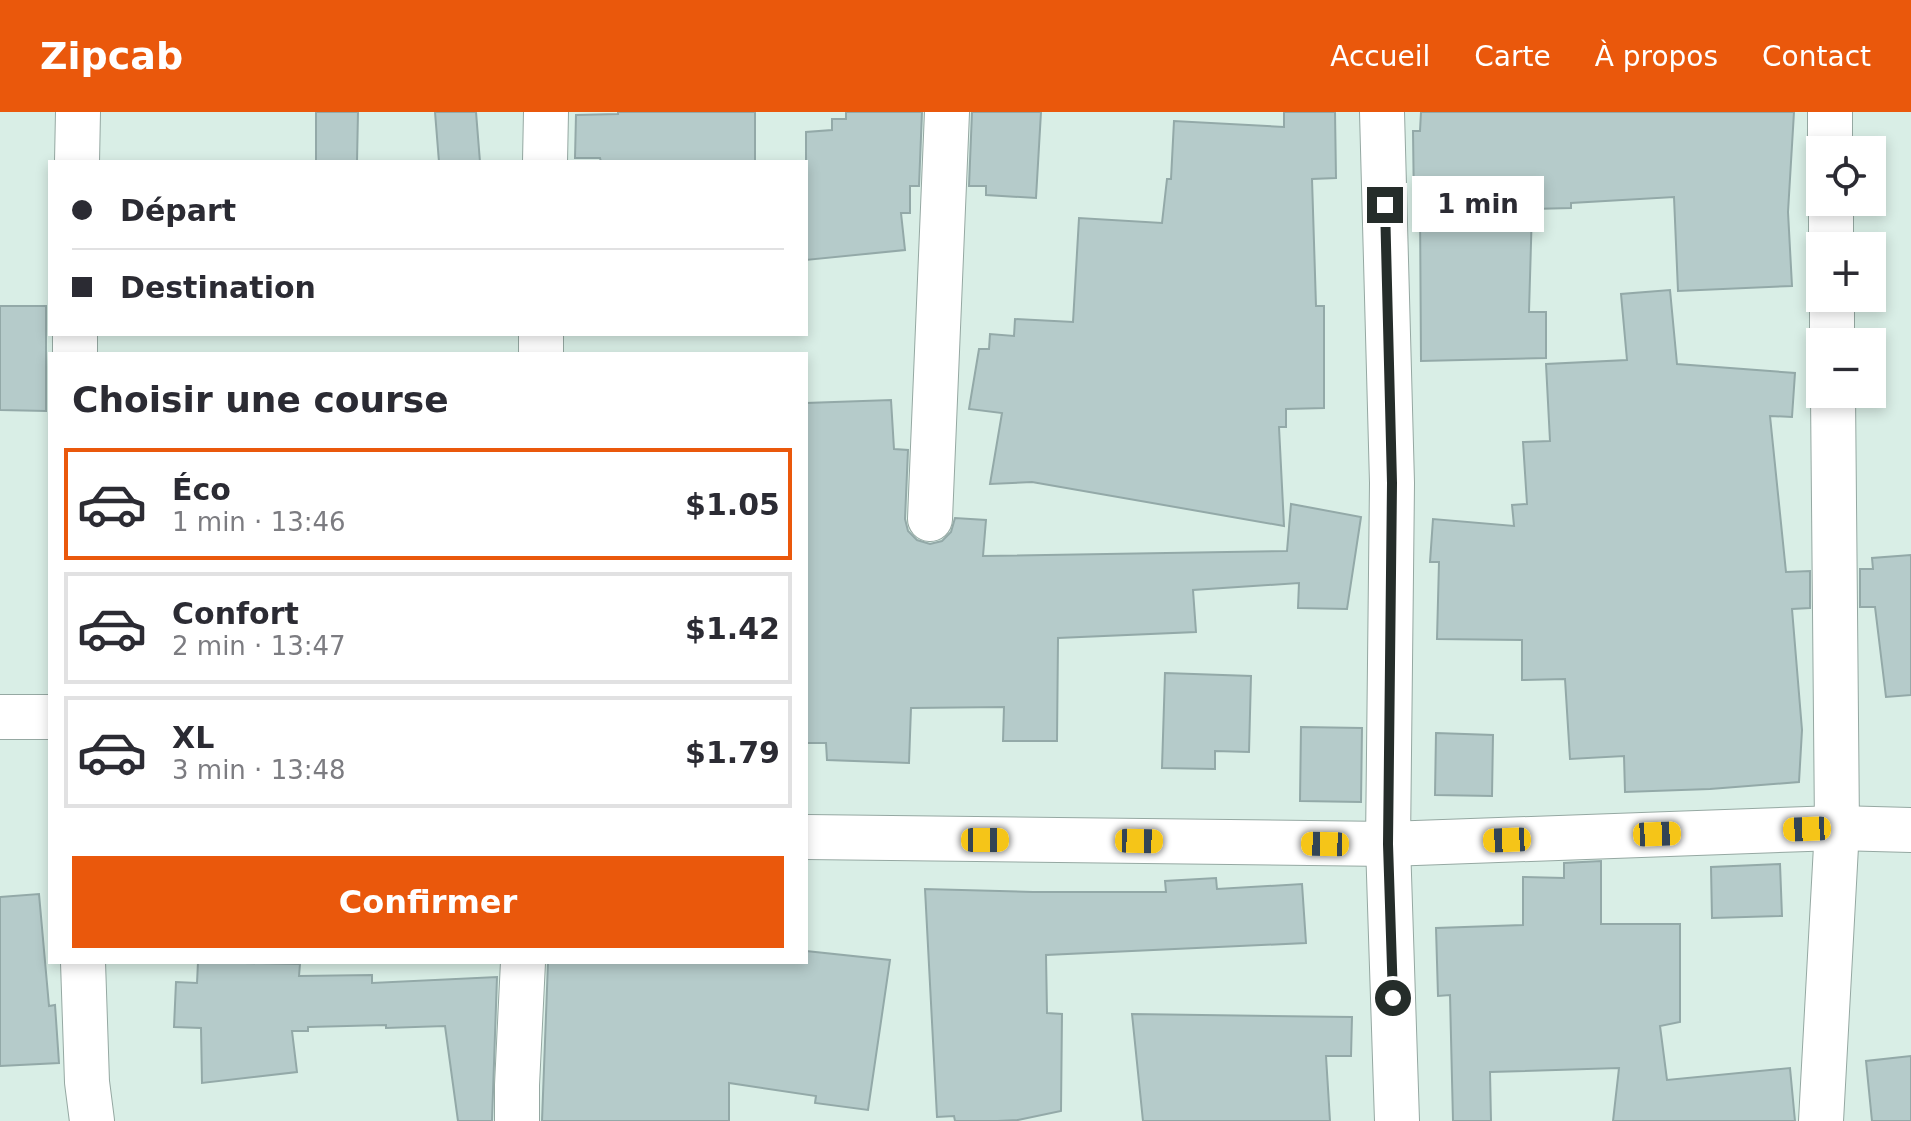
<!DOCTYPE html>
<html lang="fr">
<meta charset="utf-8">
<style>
body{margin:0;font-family:"DejaVu Sans",sans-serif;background:#f2f2f3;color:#2b2b33;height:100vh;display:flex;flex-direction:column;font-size:30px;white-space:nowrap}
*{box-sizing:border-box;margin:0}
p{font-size:26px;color:#7c7c81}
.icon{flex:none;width:44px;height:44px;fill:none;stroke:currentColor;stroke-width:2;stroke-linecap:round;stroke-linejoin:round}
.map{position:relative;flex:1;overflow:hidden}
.details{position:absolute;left:48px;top:240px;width:760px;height:612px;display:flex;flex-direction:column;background:#fff;border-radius:0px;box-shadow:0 4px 12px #0003}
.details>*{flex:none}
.banner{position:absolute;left:48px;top:48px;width:760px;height:176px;border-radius:0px;box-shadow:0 4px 12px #0003;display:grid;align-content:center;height:176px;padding:0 24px;background:#fff}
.tools{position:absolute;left:1806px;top:24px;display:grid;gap:16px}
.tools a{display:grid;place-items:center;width:80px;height:80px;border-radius:0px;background:#fff;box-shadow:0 4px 12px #0003;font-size:40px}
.end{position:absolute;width:36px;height:36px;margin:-18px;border:10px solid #252d2a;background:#fff;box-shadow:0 0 0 4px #fff}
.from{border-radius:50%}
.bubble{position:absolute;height:56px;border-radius:0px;background:#fff;box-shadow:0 4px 12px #0003;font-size:26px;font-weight:800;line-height:56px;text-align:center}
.car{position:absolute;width:24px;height:48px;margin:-24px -12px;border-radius:10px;box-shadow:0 0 6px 2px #0007;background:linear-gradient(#f5c518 24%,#345 0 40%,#f5c518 0 76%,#345 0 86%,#f5c518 0)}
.banner b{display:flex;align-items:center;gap:28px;height:76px;font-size:30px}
.banner b+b{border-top:2px solid #e1e1e2}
.banner i{width:20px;height:20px;background:#2b2b33}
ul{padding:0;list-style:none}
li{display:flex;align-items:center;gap:24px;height:112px;margin:0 16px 12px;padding:0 8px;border:4px solid #e1e1e2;border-radius:0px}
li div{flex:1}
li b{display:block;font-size:30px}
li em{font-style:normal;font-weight:800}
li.active{border-color:#ea580c}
li>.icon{width:72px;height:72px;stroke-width:1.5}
h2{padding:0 24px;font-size:36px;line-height:96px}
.action{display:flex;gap:16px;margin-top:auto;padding:16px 24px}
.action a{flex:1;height:92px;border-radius:0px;background:#ea580c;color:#fff;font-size:32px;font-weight:800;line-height:92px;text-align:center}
header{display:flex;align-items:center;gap:48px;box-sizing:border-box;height:112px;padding:0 40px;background:#ea580c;color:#fff}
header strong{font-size:38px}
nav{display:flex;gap:44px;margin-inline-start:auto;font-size:28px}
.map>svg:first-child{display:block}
</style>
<header>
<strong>Zipcab</strong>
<nav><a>Accueil</a><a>Carte</a><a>À propos</a><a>Contact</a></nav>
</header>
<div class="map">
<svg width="1911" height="1009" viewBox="0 0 1911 1009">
<rect width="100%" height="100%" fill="#d9eee6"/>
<g fill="#b5cbca" stroke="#93a9a8" stroke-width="2">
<path d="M316 0H358L357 50H316Z"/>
<path d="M435 0H476L480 50H439Z"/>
<path d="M618 0H755V50H601L600 46H575L576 3 618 2Z"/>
<path d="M846 0H922L919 74H910V101H901L905 138 806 148V20L832 18V7H846Z"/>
<path d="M972 0H1041L1036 86 986 83V74H969Z"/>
<path d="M1284 0H1335L1336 66 1312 67 1316 194H1324V296L1286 297V315H1279L1284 414 1032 370 990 372 1002 301 969 297 979 237H989L990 222 1014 224 1015 207 1073 210 1079 106 1162 111 1167 67H1171L1174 9 1284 15Z"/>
<path d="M1421 0H1794L1788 100 1792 174 1678 179 1674 85 1571 91V96L1532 97 1529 200H1546V246L1421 249 1420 96H1414L1413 19H1420Z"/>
<path d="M1670 178 1677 252 1795 261 1792 305 1770 304 1786 460 1810 459V496L1792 497 1802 618 1799 670 1710 677 1625 680 1624 644 1570 647 1565 567 1522 568V528L1437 527 1439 450H1430L1433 407 1514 414 1512 393 1527 392 1523 330 1550 329 1546 252 1627 248 1621 182Z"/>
<path d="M0 194H46V299L0 298Z"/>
<path d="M891 288 894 337 908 338 905 407 908 419 917 428 930 432 942 429 951 420 955 406 986 408 983 444 1287 439 1291 392 1361 405 1347 497 1298 496 1299 471 1193 478 1196 520 1058 526 1057 629H1003L1004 595 911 596 909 651 827 648 826 631H806V291Z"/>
<path d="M1911 443V583L1886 585 1875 495H1860V457H1873L1872 446Z"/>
<path d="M1165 561 1251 564 1249 640 1215 639V657L1162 656Z"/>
<path d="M1301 615 1362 616 1361 690 1300 689Z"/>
<path d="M1436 621 1493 623 1492 684 1435 683Z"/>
<path d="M1601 749V812H1680V910L1660 914 1667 968 1790 956 1795 1009H1613L1619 956 1490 960 1491 1009H1453L1450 883 1438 884 1436 816 1523 813V765L1564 766V751Z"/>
<path d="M1780 752 1782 804 1712 806 1711 755Z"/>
<path d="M1216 766 1217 777 1302 772 1306 831 1046 843 1047 901 1062 902 1061 999 1018 1008 997 1009H955L954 1004 937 1005 925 777 1033 780H1166L1165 769Z"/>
<path d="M39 782 49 894 55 893 59 951 0 954V785Z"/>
<path d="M806 839 890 848 868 998 815 991 816 984 729 971V1009H542L548 850H806Z"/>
<path d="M198 850 300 852 299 864 372 863V871L497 865 492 1009H458L445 914 386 916V913L308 915V919H292L297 960 202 971 201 916 174 915 176 870 197 871Z"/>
<path d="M1132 902 1352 905 1351 944H1326L1330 1009H1143Z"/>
<path d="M1911 944V1009H1872L1866 949Z"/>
</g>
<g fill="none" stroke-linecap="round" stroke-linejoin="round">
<defs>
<g id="minor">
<path d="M1382 0 1392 371 1388 732 1397 1009"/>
<path d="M1830 0V38"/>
<path d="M77 50 78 0"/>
<path d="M545 50 546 0"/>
<path d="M1831 90V134"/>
<path d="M1832 186V230"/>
<path d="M75 242V222"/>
<path d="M541 242V222"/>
<path d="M930 407 947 0"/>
<path d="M0 605H50"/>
<path d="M806 725 1388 732 1837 716 1911 718"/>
<path d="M83 850 87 970 92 1009"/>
<path d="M517 1009V973L523 850"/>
<path d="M1821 1009 1837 716 1833 282"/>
</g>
</defs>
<use href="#minor" stroke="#95a8a2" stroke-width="46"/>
<use href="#minor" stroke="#fff" stroke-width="44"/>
</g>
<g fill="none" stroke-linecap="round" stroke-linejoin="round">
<path stroke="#252d2a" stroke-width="10" d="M1385 93 1392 371 1388 732 1393 886"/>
</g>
</svg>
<div class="tools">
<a><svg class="icon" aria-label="locate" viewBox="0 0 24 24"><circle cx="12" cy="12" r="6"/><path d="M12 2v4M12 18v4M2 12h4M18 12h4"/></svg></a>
<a>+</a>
<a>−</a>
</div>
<i class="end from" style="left:1393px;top:886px"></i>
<i class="end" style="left:1385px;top:93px"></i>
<div class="bubble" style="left:1412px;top:64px;width:132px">1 min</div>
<i class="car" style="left:1807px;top:717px;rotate:268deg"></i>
<i class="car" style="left:1657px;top:722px;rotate:88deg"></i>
<i class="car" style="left:985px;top:728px;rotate:90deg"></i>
<i class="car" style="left:1507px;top:728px;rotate:268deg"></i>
<i class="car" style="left:1139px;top:729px;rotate:91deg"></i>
<i class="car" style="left:1325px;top:732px;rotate:271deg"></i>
<div class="banner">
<b><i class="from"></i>Départ</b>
<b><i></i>Destination</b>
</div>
<section class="details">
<h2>Choisir une course</h2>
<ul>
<li class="active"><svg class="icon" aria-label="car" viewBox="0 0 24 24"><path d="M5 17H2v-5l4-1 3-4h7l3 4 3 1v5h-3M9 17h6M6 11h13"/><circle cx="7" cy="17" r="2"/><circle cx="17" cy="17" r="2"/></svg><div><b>Éco</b><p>1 min · 13:46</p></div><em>$1.05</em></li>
<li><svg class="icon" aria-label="car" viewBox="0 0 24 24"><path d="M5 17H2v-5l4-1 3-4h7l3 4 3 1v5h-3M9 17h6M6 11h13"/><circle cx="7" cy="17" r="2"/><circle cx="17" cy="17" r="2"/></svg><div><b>Confort</b><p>2 min · 13:47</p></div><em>$1.42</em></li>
<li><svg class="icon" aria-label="car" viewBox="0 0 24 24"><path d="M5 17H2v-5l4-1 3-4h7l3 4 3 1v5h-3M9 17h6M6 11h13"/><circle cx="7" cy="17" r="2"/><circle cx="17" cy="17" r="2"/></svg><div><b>XL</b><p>3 min · 13:48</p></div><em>$1.79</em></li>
</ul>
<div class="action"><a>Confirmer</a></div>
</section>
</div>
